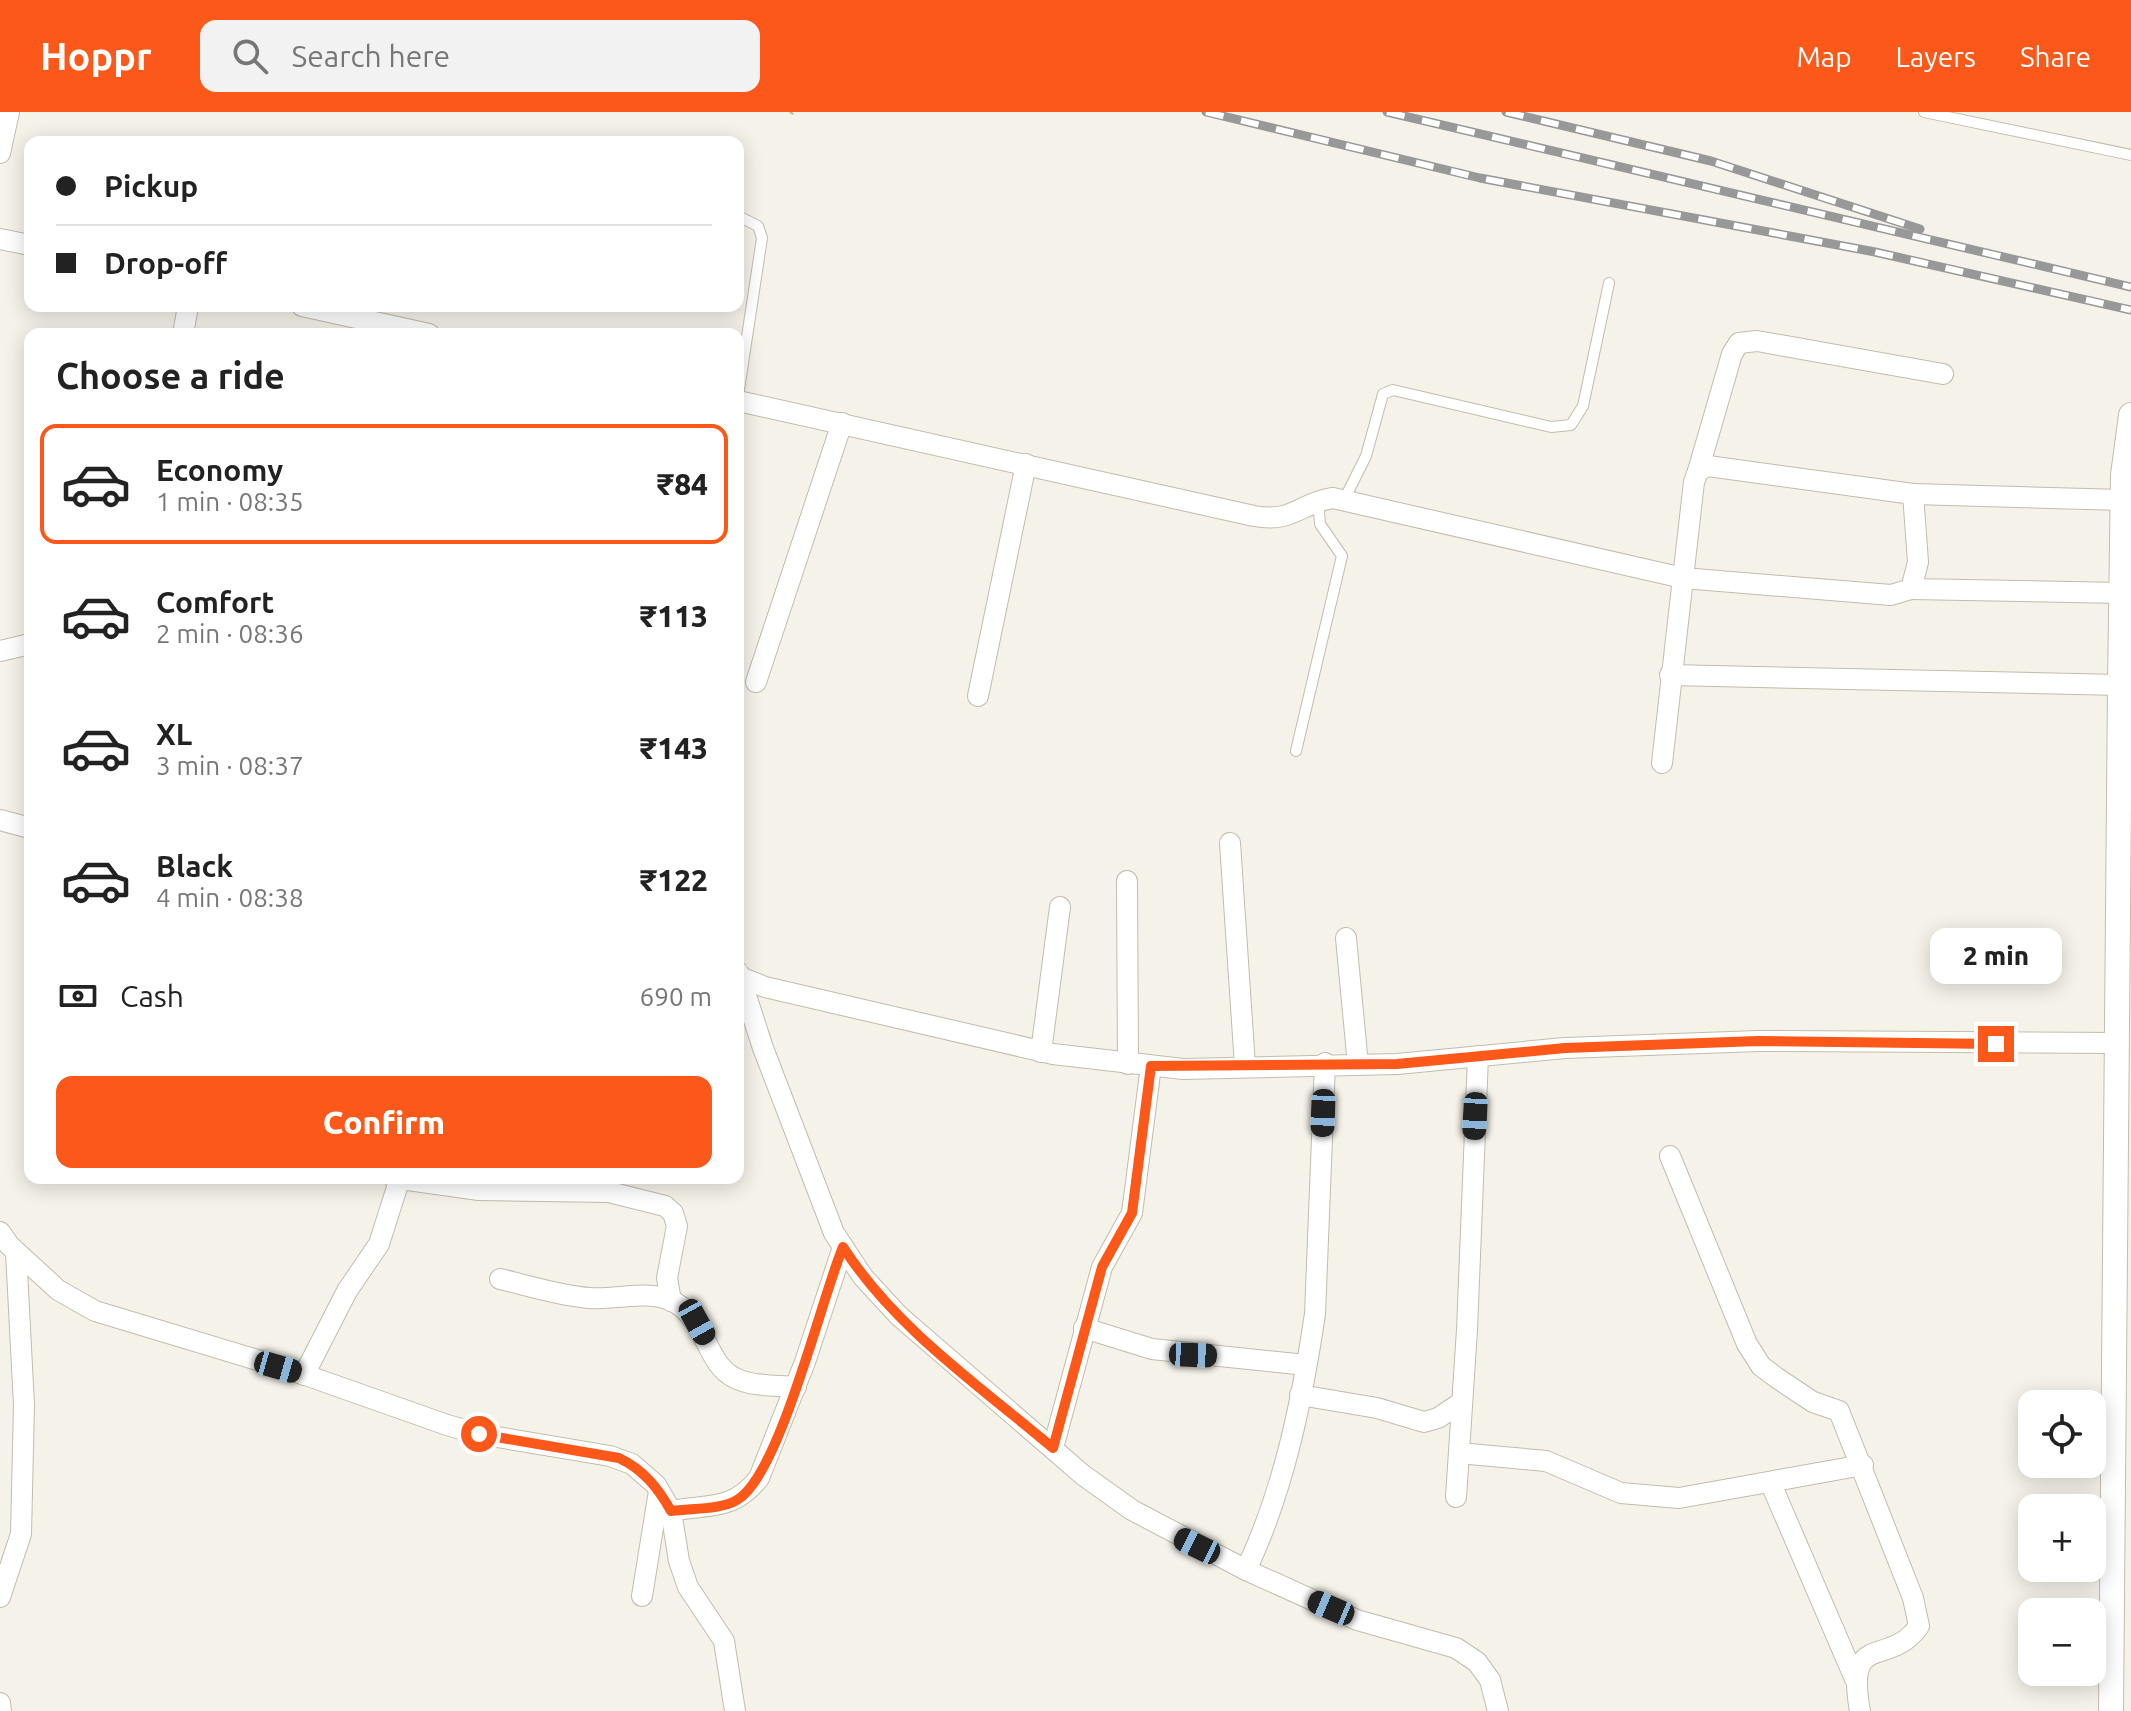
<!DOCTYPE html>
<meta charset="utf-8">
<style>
body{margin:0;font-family:Ubuntu,sans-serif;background:#f2f2f2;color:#222;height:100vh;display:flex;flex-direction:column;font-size:30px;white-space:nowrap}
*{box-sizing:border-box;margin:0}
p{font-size:26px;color:#767676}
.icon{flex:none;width:44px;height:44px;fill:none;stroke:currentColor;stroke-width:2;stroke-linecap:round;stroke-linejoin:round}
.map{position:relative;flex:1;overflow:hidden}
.side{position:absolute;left:24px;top:216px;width:720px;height:856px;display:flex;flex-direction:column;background:#fff;border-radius:16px;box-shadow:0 4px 20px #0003}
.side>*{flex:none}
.guide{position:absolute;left:24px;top:24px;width:720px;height:176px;border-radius:16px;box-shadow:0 4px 20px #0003;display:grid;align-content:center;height:176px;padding:0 32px;background:#fff}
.tools{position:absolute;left:2018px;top:1278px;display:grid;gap:16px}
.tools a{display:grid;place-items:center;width:88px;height:88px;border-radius:16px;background:#fff;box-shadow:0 4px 20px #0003;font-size:40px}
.end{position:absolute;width:36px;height:36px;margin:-18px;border:10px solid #fb581a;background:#fff;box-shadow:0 0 0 4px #fff}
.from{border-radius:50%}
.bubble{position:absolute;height:56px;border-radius:16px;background:#fff;box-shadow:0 4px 20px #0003;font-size:26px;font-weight:800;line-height:56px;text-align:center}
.car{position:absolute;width:24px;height:48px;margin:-24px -12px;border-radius:10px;box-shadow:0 0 6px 2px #0007;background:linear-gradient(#222 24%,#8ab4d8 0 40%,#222 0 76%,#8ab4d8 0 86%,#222 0)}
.guide b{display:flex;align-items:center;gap:28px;height:76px;font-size:30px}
.guide b+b{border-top:2px solid #e0e0e0}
.guide i{width:20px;height:20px;background:#222}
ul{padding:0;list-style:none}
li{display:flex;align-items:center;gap:24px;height:120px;margin:0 16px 12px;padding:0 16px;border:4px solid transparent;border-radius:16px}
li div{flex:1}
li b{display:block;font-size:30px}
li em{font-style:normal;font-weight:800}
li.on{border-color:#fb581a}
li>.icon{width:72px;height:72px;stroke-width:1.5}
h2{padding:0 32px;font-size:36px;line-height:96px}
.pay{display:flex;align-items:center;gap:20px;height:88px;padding:0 32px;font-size:30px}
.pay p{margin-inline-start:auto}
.primary-button{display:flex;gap:16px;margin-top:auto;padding:16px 32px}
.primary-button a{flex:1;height:92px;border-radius:16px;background:#fb581a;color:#fff;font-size:32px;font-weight:800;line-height:92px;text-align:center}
header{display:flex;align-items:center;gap:48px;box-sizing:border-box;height:112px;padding:0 40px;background:#fb581a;color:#fff}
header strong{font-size:38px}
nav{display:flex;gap:44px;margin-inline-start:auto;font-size:28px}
.search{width:560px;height:72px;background:#f2f2f2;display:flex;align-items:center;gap:20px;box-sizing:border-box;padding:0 28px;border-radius:16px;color:#767676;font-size:30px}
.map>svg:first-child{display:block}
</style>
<header>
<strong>Hoppr</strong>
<div class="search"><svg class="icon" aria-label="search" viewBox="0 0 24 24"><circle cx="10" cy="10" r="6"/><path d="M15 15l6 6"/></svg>Search here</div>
<nav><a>Map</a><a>Layers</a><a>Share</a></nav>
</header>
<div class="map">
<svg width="2131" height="1599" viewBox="0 0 2131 1599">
<rect width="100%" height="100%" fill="#f5f3e9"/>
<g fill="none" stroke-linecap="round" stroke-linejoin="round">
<defs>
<g id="service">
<path d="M1924 0 2131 43"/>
<path d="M738 104 758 114 762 126 738 284"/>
<path d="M1344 388 1366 344 1383 282 1393 278 1551 315 1571 313 1583 294 1609 171"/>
<path d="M1296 639 1342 444 1320 412 1318 388"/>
</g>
<g id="minor">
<path d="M0 41 9 0"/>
<path d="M0 127 30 133"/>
<path d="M302 194 429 222"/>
<path d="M183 222 188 194"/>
<path d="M738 289 1254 404C1294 411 1299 391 1333 386L1683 466 1662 651"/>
<path d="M1708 354 1913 382 1918 450 1911 477 1891 483 1683 466 1694 370 1698 359Z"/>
<path d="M1698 359 1732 242 1739 231 1757 229 1943 262"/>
<path d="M1913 382 2123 388"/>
<path d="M1911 477 2122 481"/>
<path d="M0 539 30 532"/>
<path d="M1670 563 2120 573"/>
<path d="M756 570 842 311"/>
<path d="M978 584 1026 352"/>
<path d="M0 708 30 716"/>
<path d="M1230 731 1245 954"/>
<path d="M1127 769 1128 952"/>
<path d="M1346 826 1358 953"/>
<path d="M738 860 740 865 765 875 1053 942 1183 957 1397 952 1565 936 1758 929 2116 931"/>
<path d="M740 865 763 936 834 1121 863 1165 899 1204 1083 1363 1132 1398 1246 1458 1357 1508 1456 1536 1477 1550 1490 1568 1498 1599"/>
<path d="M1041 940 1060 795"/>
<path d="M1670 1044 1747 1232 1761 1254 1777 1266 1813 1290 1839 1299 1913 1486 1919 1514C1889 1557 1845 1517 1860 1599"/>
<path d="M394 1066 479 1078 609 1080 665 1094 673 1101 677 1114 667 1166 671 1189"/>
<path d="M0 1120 9 1133 58 1178 95 1199 297 1260 447 1313 479 1322 610 1344 632 1352 656 1373 671 1399 679 1449 688 1475 724 1529 735 1599"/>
<path d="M500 1167C530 1174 561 1184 590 1186 616 1188 646 1178 670 1188 706 1203 705 1252 735 1266 753 1275 776 1273 796 1275"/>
<path d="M1084 1216 1152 1237 1306 1253"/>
<path d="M304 1263 347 1179 379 1132 399 1069"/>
<path d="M1300 1283 1377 1296 1424 1310 1438 1306 1462 1290"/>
<path d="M1053 1336 1102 1155 1132 1101 1151 954"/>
<path d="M1459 1341 1546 1349 1621 1381 1679 1386 1863 1353"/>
<path d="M1771 1372 1855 1567"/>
<path d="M1456 1385 1467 1218 1478 944"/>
<path d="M671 1399C709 1392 733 1399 759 1366L805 1250 843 1135"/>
<path d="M1246 1458C1284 1378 1302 1289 1315 1202L1325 951"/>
<path d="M642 1484 659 1379"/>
<path d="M0 1485 21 1422 24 1293 16 1140"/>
<path d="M0 1591 1 1599"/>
</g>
<path id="tertiary" d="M2111 1599 2120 573 2123 363 2131 303"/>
</defs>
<use href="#service" stroke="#c1bcac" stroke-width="12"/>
<use href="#minor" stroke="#c1bcac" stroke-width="22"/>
<use href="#tertiary" stroke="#c1bcac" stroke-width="26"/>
<path stroke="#c2ba9d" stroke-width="4" stroke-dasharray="4 4" stroke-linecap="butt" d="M791 2 792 0"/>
<use href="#service" stroke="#fff" stroke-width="10"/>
<use href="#minor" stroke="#fff" stroke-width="20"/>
<use href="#tertiary" stroke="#fff" stroke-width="24"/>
<defs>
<g id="rail">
<path d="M1206 0 1480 66 1875 140 2131 198"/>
<path d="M1387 0 2131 175"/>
<path d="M1506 0 1711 49 1920 117"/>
</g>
</defs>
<use href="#rail" stroke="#989898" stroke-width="9"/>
<use href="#rail" stroke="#fff" stroke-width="6" stroke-dasharray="18" stroke-linecap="butt"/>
</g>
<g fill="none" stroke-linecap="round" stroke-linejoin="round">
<path stroke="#fb581a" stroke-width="10" d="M479 1322 619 1346C644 1358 658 1376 671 1399 692 1396 720 1398 737 1388 780 1363 821 1187 843 1135 895 1216 980 1274 1053 1336L1102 1155 1132 1101 1151 954 1397 952 1565 936 1758 929 1996 932"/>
</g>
</svg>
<div class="tools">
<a><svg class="icon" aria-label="locate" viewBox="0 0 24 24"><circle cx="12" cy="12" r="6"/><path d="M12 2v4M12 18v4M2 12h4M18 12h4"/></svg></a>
<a>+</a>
<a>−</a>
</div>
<i class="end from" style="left:479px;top:1322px"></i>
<i class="end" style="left:1996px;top:932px"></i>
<div class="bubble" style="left:1930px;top:816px;width:132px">2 min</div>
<i class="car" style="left:1323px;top:1001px;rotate:182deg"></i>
<i class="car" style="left:1475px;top:1004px;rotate:183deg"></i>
<i class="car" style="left:697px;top:1210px;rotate:151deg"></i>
<i class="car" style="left:1193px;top:1243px;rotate:92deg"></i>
<i class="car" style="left:278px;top:1255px;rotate:106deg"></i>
<i class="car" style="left:1197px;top:1434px;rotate:296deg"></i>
<i class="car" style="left:1331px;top:1496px;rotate:293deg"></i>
<div class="guide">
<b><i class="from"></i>Pickup</b>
<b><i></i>Drop-off</b>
</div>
<section class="side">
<h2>Choose a ride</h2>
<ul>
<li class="on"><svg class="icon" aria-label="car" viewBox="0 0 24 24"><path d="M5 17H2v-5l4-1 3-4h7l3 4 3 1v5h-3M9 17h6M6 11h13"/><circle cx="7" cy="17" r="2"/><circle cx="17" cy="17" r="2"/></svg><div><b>Economy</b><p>1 min · 08:35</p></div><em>₹84</em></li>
<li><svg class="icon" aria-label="car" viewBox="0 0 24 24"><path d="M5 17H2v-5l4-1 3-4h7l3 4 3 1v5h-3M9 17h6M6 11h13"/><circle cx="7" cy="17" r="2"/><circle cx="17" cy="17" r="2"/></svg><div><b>Comfort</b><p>2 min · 08:36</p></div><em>₹113</em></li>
<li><svg class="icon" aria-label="car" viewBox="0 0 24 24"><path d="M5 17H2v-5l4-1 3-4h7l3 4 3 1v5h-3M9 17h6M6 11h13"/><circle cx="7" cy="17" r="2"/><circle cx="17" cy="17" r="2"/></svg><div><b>XL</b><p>3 min · 08:37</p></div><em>₹143</em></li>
<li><svg class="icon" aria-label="car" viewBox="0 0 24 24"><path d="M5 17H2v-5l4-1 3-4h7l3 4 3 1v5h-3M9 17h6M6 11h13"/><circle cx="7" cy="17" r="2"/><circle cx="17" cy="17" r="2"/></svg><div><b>Black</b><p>4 min · 08:38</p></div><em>₹122</em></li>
</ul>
<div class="pay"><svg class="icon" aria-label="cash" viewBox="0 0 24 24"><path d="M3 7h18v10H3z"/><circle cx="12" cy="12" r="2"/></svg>Cash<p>690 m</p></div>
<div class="primary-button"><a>Confirm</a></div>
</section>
</div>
